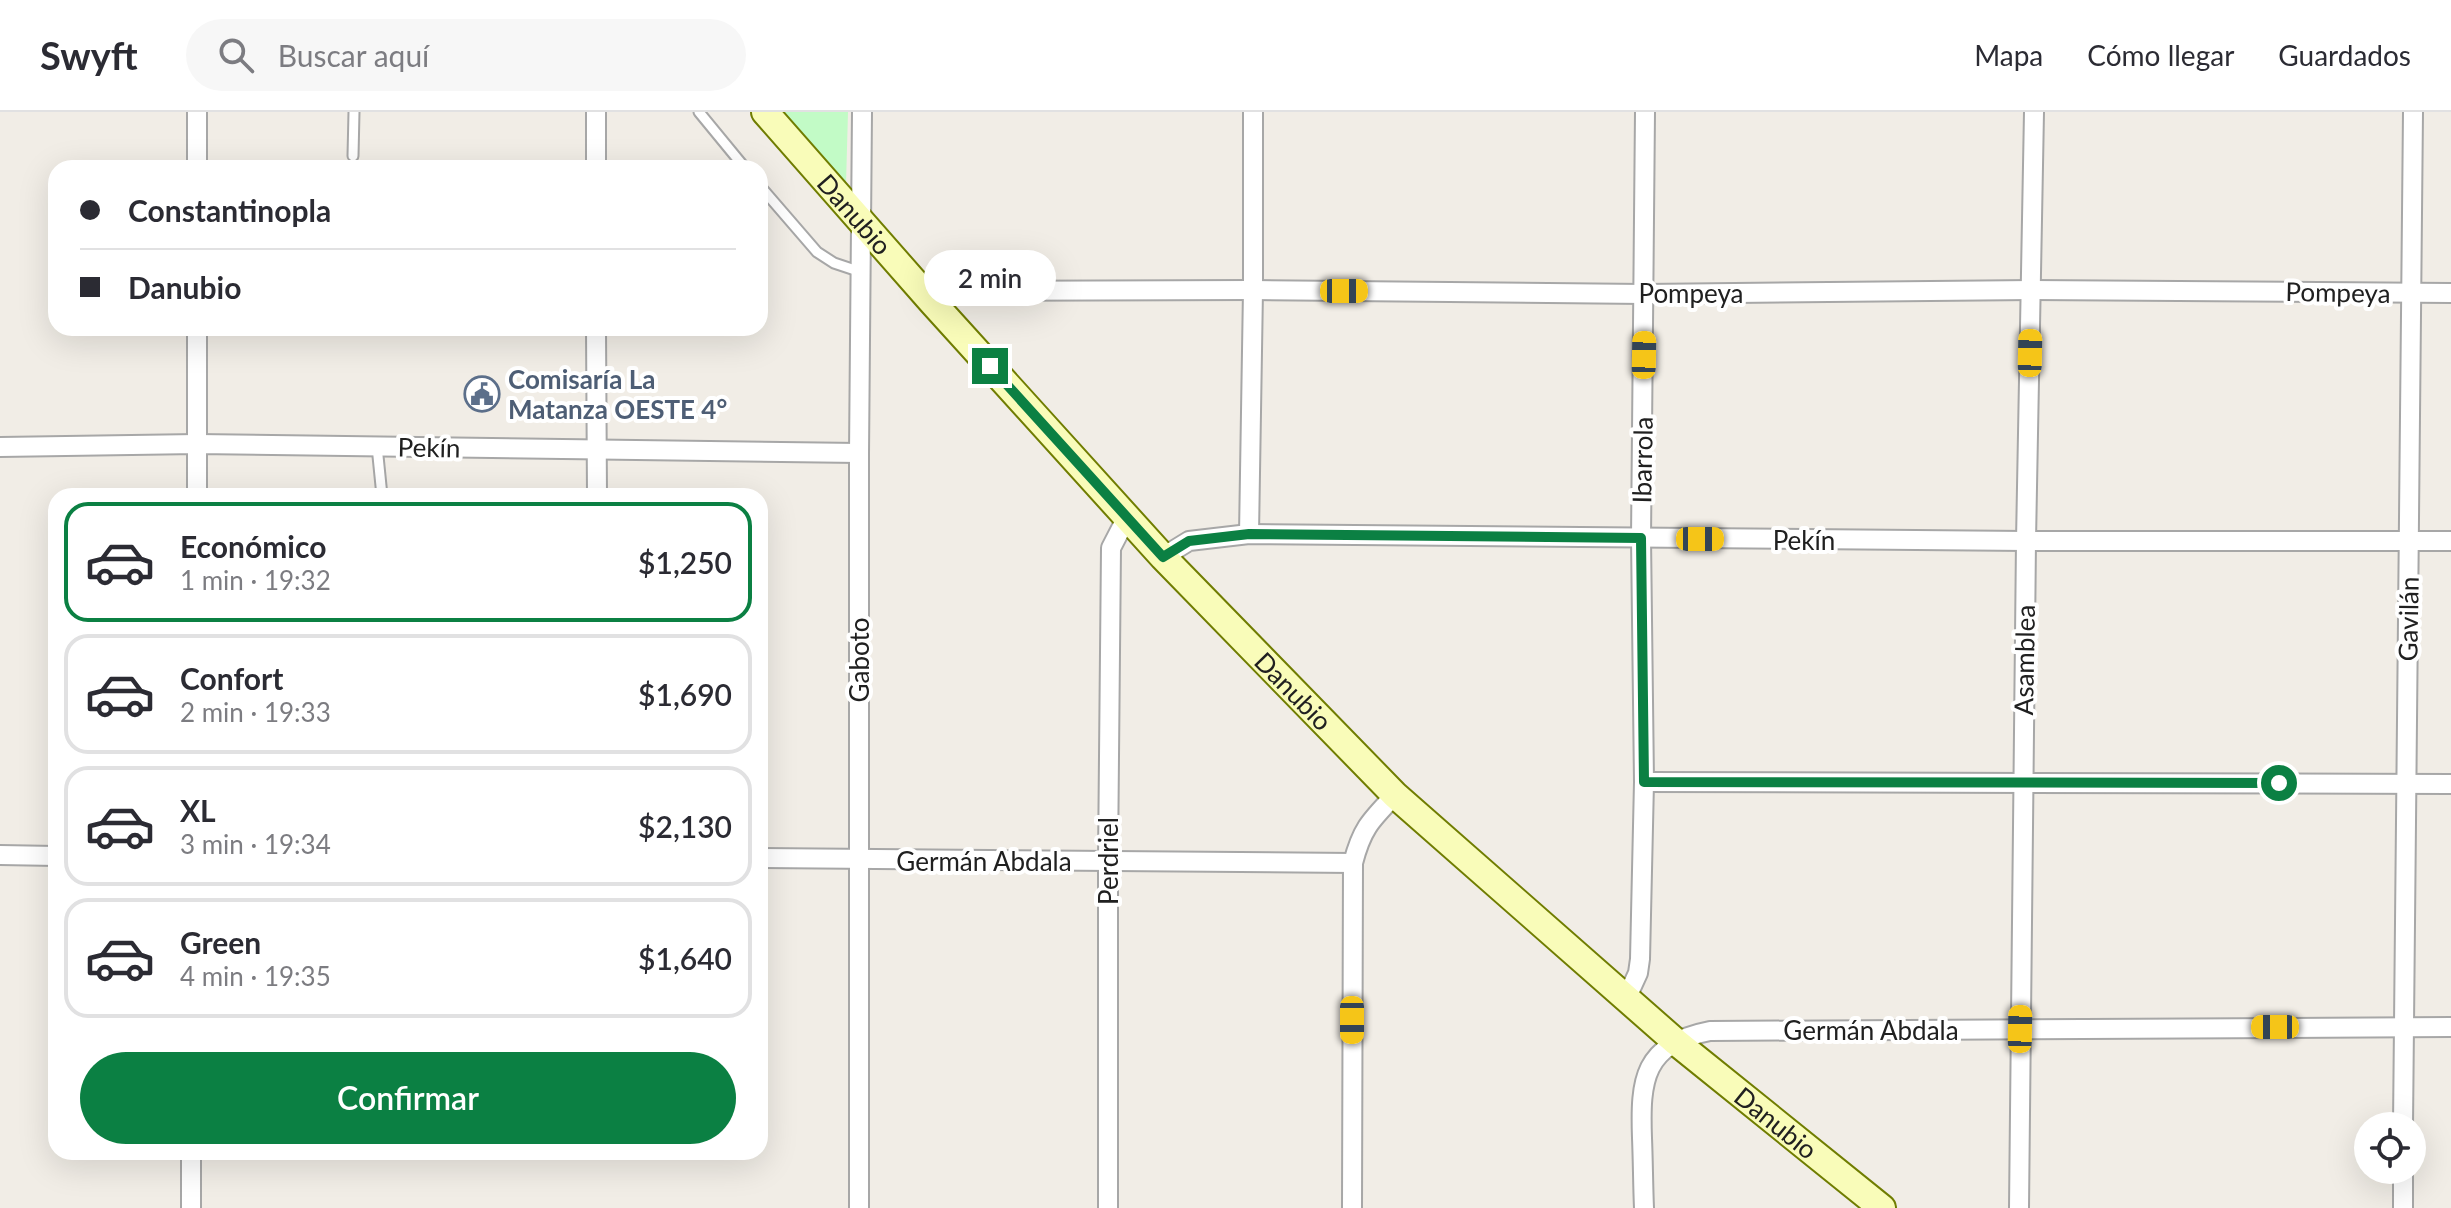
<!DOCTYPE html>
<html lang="es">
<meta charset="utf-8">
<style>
body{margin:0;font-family:Lato,sans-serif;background:#f7f7f7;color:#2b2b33;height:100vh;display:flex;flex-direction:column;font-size:30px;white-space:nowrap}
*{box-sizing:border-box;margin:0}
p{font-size:26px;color:#7c7c81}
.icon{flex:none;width:44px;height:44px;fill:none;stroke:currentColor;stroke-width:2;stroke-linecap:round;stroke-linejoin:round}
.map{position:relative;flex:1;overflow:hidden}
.sheet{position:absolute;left:48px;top:376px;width:720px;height:672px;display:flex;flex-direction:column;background:#fff;border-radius:24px;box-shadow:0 8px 32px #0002}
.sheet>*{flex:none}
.banner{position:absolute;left:48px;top:48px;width:720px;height:176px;border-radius:24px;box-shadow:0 8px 32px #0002;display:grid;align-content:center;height:176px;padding:0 32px;background:#fff}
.tools{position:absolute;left:2354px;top:1000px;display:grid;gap:16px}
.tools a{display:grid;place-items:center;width:72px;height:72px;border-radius:50%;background:#fff;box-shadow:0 8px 32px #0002;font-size:40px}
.end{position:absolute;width:36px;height:36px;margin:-18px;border:10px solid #0b8043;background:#fff;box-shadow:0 0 0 4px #fff}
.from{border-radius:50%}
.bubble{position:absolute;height:56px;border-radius:28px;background:#fff;box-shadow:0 8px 32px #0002;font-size:26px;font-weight:600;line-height:56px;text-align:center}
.car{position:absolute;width:24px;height:48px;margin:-24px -12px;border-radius:10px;box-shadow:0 0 6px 2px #0007;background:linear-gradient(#f5c518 24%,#345 0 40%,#f5c518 0 76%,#345 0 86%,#f5c518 0)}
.banner b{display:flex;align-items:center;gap:28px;height:76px;font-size:30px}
.banner b+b{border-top:2px solid #e1e1e2}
.banner i{width:20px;height:20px;background:#2b2b33}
ul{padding:14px 0 0;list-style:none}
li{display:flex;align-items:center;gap:24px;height:120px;margin:0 16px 12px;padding:0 16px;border:4px solid #e1e1e2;border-radius:24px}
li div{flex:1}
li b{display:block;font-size:30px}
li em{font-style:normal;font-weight:600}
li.selected{border-color:#0b8043}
li>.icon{width:72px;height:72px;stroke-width:1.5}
.cta{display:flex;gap:16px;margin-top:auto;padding:16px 32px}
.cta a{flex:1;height:92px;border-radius:48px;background:#0b8043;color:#fff;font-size:32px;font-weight:600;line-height:92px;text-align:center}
header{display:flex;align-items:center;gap:48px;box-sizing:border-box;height:112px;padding:0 40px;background:#fff;border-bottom:2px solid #e1e1e2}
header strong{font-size:38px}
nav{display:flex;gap:44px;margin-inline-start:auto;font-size:28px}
.search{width:560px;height:72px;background:#f7f7f7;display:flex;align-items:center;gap:20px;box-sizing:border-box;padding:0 28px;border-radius:44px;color:#7c7c81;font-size:30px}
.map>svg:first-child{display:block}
</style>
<header>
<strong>Swyft</strong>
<div class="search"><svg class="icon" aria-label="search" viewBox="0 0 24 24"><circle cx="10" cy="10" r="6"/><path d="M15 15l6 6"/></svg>Buscar aquí</div>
<nav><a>Mapa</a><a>Cómo llegar</a><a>Guardados</a></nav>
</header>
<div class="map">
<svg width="2451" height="1096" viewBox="0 0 2451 1096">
<rect width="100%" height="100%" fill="#f1ede6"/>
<path fill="#c2fbc6" d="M783 0H848L846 72Z"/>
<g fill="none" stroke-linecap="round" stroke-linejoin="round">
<defs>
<g id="lane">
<path d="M699 0 745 56"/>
<path d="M353 44 354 0"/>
<path d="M760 74 817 140 834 151 861 160"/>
<path d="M377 334 382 384"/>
</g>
<g id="street">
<path d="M197 0V56"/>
<path d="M596 56V0"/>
<path d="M932 190 956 181 976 179 1253 178 1644 182 2032 178 2451 181"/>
<path d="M596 216 597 384"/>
<path d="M0 335 197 332 859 341"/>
<path d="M197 384V216"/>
<path d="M1249 422 1253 178V0"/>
<path d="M1163 445 1189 429 1249 422 2026 429H2451"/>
<path d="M1644 670 2451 672"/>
<path d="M0 743 56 744"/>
<path d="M760 746 1353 751"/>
<path d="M1627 885 1638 861 1640 847 1644 670 1641 426 1645 0"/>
<path d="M2403 1014 2413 0"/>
<path d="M2403 1058V1096"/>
<path d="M191 1096V1040"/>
<path d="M859 1096V341L862 0"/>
<path d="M1108 1096V749L1111 436 1127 405"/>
<path d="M1352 1096 1353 751C1362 716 1371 708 1395 683"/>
<path d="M1644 1096C1643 1073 1643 1050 1642 1026 1640 968 1643 932 1710 919L2451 915"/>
<path d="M2019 1096 2026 429 2034 0"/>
</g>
<g id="secondary">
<path id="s1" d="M765 0 932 190 1163 445 1395 683 1676 930 1882 1096"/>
</g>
</defs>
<use href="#lane" stroke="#a7a7a7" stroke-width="13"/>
<use href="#street" stroke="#a7a7a7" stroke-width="22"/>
<use href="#secondary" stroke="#707d01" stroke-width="30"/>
<use href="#lane" stroke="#fff" stroke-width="9"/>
<use href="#street" stroke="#fff" stroke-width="18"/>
<use href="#secondary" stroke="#f9fcb9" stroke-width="26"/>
</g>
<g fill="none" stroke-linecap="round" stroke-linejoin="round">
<path stroke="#0b8043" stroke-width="10" d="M990 254 1163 445 1189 429 1249 422 1641 426 1644 670 2279 671"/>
</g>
<defs>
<symbol id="civic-ring" viewBox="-11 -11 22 22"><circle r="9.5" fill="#fff" stroke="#5c6f8a" stroke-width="1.5"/><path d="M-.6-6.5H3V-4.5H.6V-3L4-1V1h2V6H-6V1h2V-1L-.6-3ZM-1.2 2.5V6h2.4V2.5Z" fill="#5c6f8a"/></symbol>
</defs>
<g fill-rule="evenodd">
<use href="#civic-ring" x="462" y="262" width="40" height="40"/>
</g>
<g text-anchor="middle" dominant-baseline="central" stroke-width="8" stroke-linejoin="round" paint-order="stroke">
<g font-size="26" fill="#202020" stroke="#fff">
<text stroke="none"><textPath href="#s1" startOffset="136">Danubio</textPath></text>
<text transform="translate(2338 180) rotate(1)">Pompeya</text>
<text x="1691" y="181">Pompeya</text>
<text transform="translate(429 335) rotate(1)">Pekín</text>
<text transform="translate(1642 348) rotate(-89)">Ibarrola</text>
<text x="1804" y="428">Pekín</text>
<text transform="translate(2408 507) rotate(-89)">Gavilán</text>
<text transform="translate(859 548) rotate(-90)">Gaboto</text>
<text transform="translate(2024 548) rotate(-89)">Asamblea</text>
<text stroke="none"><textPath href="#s1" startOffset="784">Danubio</textPath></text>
<text x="984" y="749">Germán Abdala</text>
<text transform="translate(1108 749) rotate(-90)">Perdriel</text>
<text x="1871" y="918">Germán Abdala</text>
<text stroke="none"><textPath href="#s1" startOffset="1432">Danubio</textPath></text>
</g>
<g font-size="26" font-weight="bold" fill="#4e5e75" stroke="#fff" text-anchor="start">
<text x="508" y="267">Comisaría La<tspan x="508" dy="30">Matanza OESTE 4°</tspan></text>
</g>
</g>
</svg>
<div class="tools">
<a><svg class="icon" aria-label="locate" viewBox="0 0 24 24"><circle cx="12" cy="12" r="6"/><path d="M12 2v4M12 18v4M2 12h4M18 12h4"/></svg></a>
</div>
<i class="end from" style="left:2279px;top:671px"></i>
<i class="end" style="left:990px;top:254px"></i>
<div class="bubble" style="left:924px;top:138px;width:132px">2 min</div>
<i class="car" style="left:1344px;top:179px;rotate:90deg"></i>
<i class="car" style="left:2030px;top:241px;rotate:1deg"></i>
<i class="car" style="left:1644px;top:243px;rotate:1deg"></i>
<i class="car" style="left:1700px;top:427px;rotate:90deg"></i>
<i class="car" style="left:1352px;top:908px;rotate:180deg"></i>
<i class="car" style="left:2275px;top:915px;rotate:270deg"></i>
<i class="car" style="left:2020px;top:917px;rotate:1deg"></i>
<div class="banner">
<b><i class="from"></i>Constantinopla</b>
<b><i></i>Danubio</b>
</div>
<section class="sheet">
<ul>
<li class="selected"><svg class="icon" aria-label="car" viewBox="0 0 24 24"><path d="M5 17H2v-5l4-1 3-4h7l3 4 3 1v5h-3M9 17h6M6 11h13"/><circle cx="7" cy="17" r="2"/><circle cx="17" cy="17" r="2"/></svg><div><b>Económico</b><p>1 min · 19:32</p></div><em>$1,250</em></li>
<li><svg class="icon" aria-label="car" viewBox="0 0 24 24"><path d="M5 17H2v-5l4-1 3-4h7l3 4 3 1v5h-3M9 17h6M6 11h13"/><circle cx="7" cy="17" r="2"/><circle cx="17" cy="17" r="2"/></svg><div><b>Confort</b><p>2 min · 19:33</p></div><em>$1,690</em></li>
<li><svg class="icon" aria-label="car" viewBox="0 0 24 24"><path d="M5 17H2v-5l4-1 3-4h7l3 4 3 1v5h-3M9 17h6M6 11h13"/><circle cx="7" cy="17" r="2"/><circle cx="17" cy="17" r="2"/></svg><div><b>XL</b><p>3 min · 19:34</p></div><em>$2,130</em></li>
<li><svg class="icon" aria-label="car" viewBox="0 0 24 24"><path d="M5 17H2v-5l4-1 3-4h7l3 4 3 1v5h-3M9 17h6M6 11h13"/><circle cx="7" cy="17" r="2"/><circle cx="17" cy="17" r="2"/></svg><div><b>Green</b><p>4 min · 19:35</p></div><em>$1,640</em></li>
</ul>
<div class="cta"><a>Confirmar</a></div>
</section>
</div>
